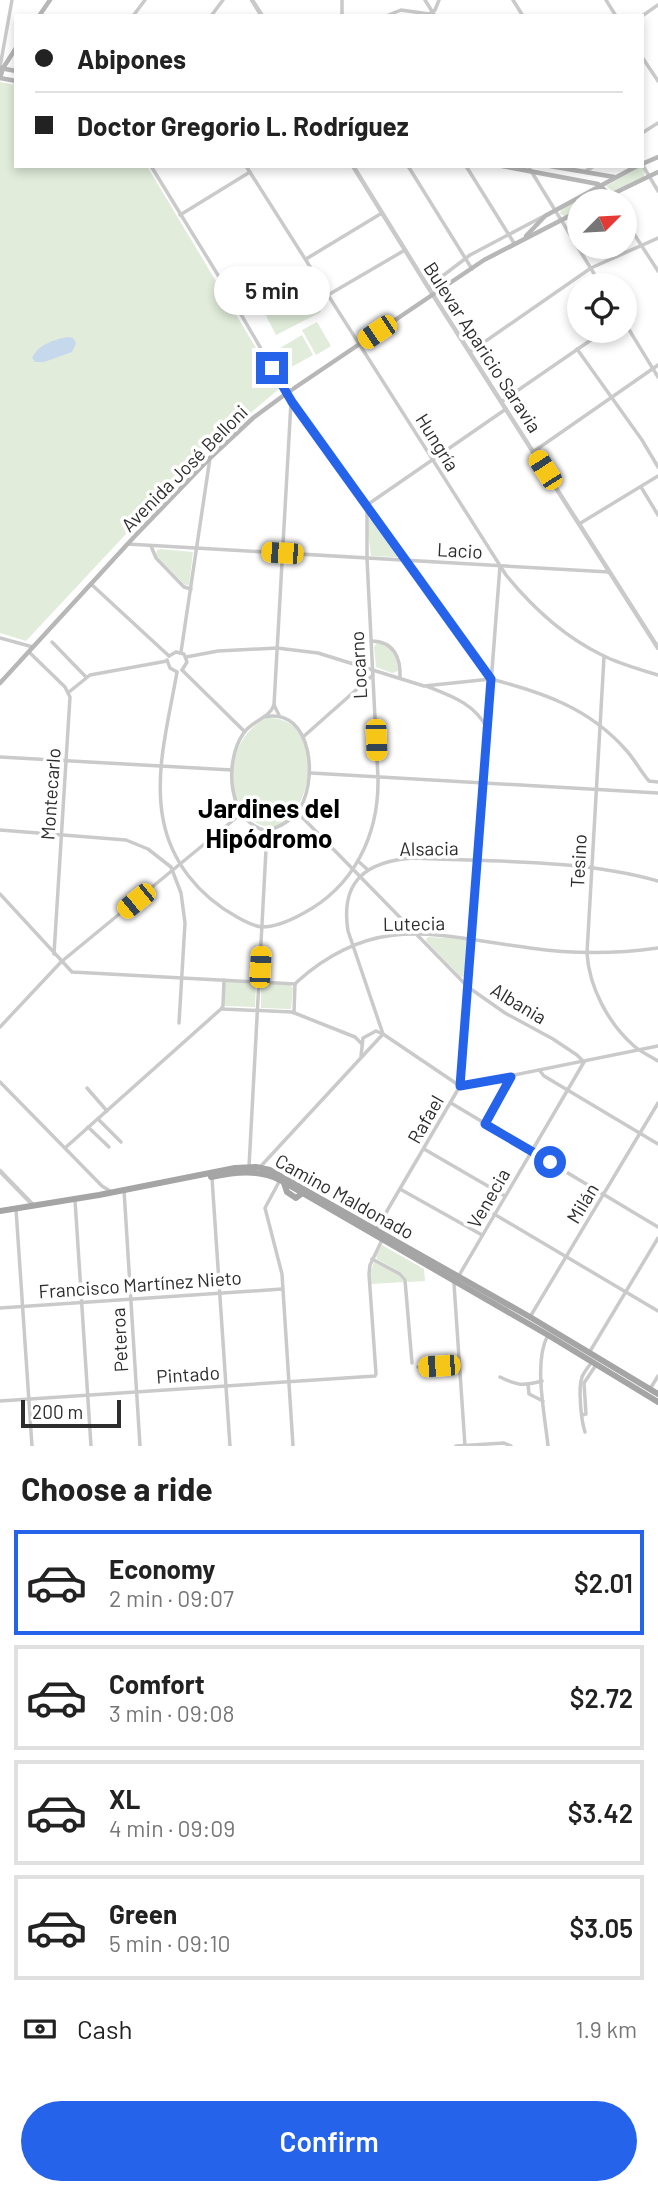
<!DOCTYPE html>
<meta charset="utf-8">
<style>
body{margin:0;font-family:Barlow,sans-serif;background:#f2f2f2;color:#222;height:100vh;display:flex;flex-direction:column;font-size:26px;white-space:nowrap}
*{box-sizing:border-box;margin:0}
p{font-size:23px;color:#767676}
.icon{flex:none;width:38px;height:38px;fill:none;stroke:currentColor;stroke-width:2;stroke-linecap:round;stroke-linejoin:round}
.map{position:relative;height:1446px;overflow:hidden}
.panel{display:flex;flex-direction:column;background:#fff;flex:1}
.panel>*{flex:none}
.guide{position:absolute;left:14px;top:14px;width:630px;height:154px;border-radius:0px;box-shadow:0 4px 10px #0003;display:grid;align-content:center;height:154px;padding:0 21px;background:#fff}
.needle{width:46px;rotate:66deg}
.tools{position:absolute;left:567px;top:189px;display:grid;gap:14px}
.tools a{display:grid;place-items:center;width:70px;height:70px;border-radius:50%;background:#fff;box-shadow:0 4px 10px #0003;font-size:35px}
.scale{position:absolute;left:21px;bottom:18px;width:100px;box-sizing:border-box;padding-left:7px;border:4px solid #2d2d2d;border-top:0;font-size:19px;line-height:24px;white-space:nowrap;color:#2d2d2d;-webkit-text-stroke:5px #fff;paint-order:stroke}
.end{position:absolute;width:32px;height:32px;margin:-16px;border:9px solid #2563eb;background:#fff;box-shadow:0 0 0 4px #fff}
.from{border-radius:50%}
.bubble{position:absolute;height:49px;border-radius:24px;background:#fff;box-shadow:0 4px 10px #0003;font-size:23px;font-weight:600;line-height:49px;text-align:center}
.car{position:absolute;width:21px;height:42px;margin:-21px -10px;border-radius:9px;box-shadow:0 0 5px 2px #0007;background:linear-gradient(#f5c518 24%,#345 0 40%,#f5c518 0 76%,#345 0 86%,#f5c518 0)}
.guide b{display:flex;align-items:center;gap:24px;height:66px;font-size:26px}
.guide b+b{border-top:2px solid #e0e0e0}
.guide i{width:18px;height:18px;background:#222}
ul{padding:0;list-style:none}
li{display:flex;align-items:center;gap:21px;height:105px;margin:0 14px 10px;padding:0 7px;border:4px solid #e0e0e0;border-radius:0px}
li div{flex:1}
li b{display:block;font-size:26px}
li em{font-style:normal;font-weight:600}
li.on{border-color:#2563eb}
li>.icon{width:63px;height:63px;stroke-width:1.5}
h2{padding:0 21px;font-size:32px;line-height:84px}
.pay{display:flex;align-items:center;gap:18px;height:77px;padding:0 21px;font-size:26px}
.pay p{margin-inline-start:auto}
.cta{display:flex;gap:14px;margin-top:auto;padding:14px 21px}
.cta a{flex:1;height:80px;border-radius:42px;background:#2563eb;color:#fff;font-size:28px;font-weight:600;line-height:80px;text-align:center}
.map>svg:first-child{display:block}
</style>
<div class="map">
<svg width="658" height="1446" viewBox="0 0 658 1446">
<rect width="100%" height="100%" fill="#fff"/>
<g fill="#e1ecda">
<path d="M0 82 16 85V166H147L280 388 197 458 26 641 0 633Z"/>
<path d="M639 167H642L645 171 644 177 613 191 606 186Z"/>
<path d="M599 188 605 195 594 201H579V209L565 216 560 214 561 209Z"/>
<path d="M304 281 321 312 276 335 260 304Z"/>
<path d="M317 322 331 346 316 355 302 330Z"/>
<path d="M302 335 313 355 286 370 275 351Z"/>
<path d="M370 518H373L399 553 397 557 371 556 367 523Z"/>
<path d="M161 549 193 552 189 585H185L156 555 157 550Z"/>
<path d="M377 643C393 645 398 658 398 671L392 673 376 667 374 647Z"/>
<path d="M267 718C343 717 301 864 250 818 219 791 231 734 267 718Z"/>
<path d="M429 937 465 939 468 941 466 976 461 977 427 942 426 939Z"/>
<path d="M228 981 256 984 255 1007 225 1006V982Z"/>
<path d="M273 984 290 985 293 988 291 1009 261 1008V986L263 984Z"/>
<path d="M382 1245 424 1269 425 1281 408 1282 402 1273 377 1259 376 1255Z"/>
<path d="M374 1262 399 1275 404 1282 371 1284V1271Z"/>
</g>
<path fill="#c6d8ec" d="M68 337 73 338 76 343 72 352 44 362H35L32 358C37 345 55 339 68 337Z"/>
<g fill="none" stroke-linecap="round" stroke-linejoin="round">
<g stroke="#cacaca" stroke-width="3.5">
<path d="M342 0V16"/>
<path d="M425 0 435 16"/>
<path d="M513 0 523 16"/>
<path d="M606 0 616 16"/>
<path d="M133 16 145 0"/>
<path d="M211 16 223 0"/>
<path d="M386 16 401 10 429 14 435 10 439 0"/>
<path d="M642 16 658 5"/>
<path d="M642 57 658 81"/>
<path d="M0 67 12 0"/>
<path d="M642 133 658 123"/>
<path d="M642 164 658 191"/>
<path d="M151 166 221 280 292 402 491 679C544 693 589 708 626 750 635 760 641 772 649 781L658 782"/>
<path d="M246 166 506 575C533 608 563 636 602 655 619 664 639 669 658 675"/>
<path d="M408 166 472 269"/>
<path d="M466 166 514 243"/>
<path d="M528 166 601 285"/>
<path d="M586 171 594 166"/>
<path d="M180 215 250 172"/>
<path d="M625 220 658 271"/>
<path d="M306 259 382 213"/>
<path d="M428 287 470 255 542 217"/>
<path d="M328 295 405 250"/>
<path d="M625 323 658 377"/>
<path d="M577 349 642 440 658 467"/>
<path d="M470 352 591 268 658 238"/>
<path d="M501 402 604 331"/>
<path d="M533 452 658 365"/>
<path d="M641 487 658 515"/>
<path d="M579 524 658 476"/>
<path d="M127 544 609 572"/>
<path d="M151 546 156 558 184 587 191 589"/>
<path d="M91 584 169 656"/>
<path d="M0 638 33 647"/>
<path d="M371 641C394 641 401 658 400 678"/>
<path d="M52 642 86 677"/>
<path d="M29 652 65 687 70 697 54 954"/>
<path d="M181 652 210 458"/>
<path d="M169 656 176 652 184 654 187 662 182 670"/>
<path d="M186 657 218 651 277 648 318 653 424 686 491 679"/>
<path d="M604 657 587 953C589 987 608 1023 634 1046 641 1052 650 1056 658 1061"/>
<path d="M167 660 170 668 177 672"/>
<path d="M182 670 244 731"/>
<path d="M177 672C169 719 154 771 163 819 171 862 199 896 237 917 244 921 253 926 262 927 274 927 291 920 302 914 354 887 379 835 378 778L367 559V505L506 409"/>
<path d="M426 686C451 696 474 703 487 728"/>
<path d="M69 692 90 675 167 661"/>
<path d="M279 715 274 705 291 402"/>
<path d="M264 717C313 706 320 785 296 814 288 823 278 827 267 831 227 822 224 762 243 734 251 721 269 719 274 705"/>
<path d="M303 737 373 675"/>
<path d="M0 757 232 770"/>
<path d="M311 773 658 793"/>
<path d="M297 812 468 987 505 1013 553 1039 577 1055 584 1062 454 1284 465 1446"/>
<path d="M0 830 126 840 148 849 171 867 181 893 185 923 179 1023"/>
<path d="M358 861 368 870"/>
<path d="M0 894 72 972 295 984"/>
<path d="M222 1009 292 1012 355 1037 362 1044"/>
<path d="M294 1013 295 984 298 981C376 912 438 936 530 948 572 954 616 954 658 948"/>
<path d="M0 1027 61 962 242 813"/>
<path d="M383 1034 348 931C340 881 366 861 414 858 495 862 580 859 658 881"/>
<path d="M361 1056 363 1038 376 1031 383 1034 460 1086"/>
<path d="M540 1071 544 1076 658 1144"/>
<path d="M0 1082 102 1186 110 1191"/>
<path d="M460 1086 658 1046"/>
<path d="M87 1088 107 1111"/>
<path d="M451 1103 658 1227"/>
<path d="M98 1119 121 1142"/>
<path d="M485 1123 511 1077"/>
<path d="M88 1127 109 1147"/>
<path d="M65 1148 221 1009 223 1006 224 980"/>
<path d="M424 1149 505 1196"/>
<path d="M261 1166 383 1034"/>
<path d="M249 1167 267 831"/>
<path d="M212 1178 230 1446"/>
<path d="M280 1180 265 1208 282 1274 293 1446"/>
<path d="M400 1189 482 1235"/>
<path d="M124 1190 140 1446"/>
<path d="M75 1200 91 1446"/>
<path d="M16 1209 32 1446"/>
<path d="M494 1214 658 1311"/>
<path d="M377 1228 460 1086 500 566"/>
<path d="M372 1259 400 1274 405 1280 412 1363"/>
<path d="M0 1308 282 1289"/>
<path d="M530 1317 658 1103"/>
<path d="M589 1353 658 1238"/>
<path d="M418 1367 459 1364"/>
<path d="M500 1377C518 1386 523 1386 542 1381"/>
<path d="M528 1384 529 1394 543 1401"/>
<path d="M650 1389 658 1376"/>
<path d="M0 1401 375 1376 376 1374 369 1274 370 1265 382 1240"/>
<path d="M582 1415 586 1414 584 1383 596 1365"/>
<path d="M585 1432C581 1420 578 1388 582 1377 584 1372 588 1367 592 1362"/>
<path d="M456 1446 504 1443 511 1446"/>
<path d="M548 1446C545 1415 533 1362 548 1335"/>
</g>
<g stroke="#cacaca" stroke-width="4.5">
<path d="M252 0 262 16"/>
<path d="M353 166 428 287 658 648"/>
<path d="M0 1171 34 1206"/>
</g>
<g stroke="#b7b7b7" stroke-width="4.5">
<path d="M39 16 50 0"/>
<path d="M0 68 16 71"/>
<path d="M0 78 3 68 16 48"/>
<path d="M0 78 16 81"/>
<path d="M642 164 658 157"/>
<path d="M502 166 598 184 610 195"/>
<path d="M550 166 614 177"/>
<path d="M598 201 658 172"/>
<path d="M526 236 545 216 637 166"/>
<path d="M0 683 134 537 210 458 253 418 287 393 484 260 579 211"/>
</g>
<g stroke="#a5a5a5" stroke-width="6">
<path d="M211 1177C236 1172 257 1169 280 1180L548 1335 658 1402"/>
<path d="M284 1183 287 1192 296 1198 305 1191"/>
<path d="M0 1211 99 1195 235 1168 256 1167 270 1170 530 1317 658 1394"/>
</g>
</g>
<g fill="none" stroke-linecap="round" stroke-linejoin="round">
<path stroke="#2563eb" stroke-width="9" d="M272 368 292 402 491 679 460 1086 511 1077 485 1124 550 1162"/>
</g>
<g text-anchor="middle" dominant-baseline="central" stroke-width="7" stroke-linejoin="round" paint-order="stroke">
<g font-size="19" fill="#2d2d2d" stroke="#fff">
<text transform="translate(483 347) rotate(57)">Bulevar Aparicio Saravia</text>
<text transform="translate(438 442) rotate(58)">Hungría</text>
<text transform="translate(184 468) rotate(-45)">Avenida José Belloni</text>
<text transform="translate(460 550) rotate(3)">Lacio</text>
<text transform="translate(358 665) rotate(-93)">Locarno</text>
<text transform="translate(50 794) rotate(-86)">Montecarlo</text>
<text transform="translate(429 848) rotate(-1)">Alsacia</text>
<text transform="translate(578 861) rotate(-87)">Tesino</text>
<text transform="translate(414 923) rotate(-1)">Lutecia</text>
<text transform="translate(519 1003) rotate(31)">Albania</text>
<text transform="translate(425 1119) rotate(-60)">Rafael</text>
<text transform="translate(345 1196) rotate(29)">Camino Maldonado</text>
<text transform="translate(488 1198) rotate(-60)">Venecia</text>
<text transform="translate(582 1203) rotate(-59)">Milán</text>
<text transform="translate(140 1284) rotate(-4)">Francisco Martínez Nieto</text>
<text transform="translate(119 1340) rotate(-93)">Peteroa</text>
<text transform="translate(188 1374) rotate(-4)">Pintado</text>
</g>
<g font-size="26" font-weight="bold" fill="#000" stroke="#fff">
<text x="269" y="807">Jardines del<tspan x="269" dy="30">Hipódromo</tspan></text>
</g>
</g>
</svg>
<div class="tools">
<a><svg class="needle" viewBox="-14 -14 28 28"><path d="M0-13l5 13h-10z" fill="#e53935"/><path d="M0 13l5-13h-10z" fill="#767676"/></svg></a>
<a><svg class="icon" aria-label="locate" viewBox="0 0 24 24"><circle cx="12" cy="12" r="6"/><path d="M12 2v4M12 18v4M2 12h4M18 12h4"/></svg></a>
</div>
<div class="scale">200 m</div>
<i class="end from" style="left:550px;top:1162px"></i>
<i class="end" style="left:272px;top:368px"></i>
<div class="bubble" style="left:214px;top:266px;width:116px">5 min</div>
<i class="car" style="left:377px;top:332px;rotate:236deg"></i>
<i class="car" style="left:545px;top:470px;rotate:327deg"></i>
<i class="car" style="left:282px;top:553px;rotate:273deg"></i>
<i class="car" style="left:376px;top:740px;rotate:178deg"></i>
<i class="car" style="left:136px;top:901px;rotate:231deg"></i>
<i class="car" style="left:260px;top:967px;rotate:3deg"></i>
<i class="car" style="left:439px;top:1366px;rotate:266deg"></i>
<div class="guide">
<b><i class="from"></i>Abipones</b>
<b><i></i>Doctor Gregorio L. Rodríguez</b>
</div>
</div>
<section class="panel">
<h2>Choose a ride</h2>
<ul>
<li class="on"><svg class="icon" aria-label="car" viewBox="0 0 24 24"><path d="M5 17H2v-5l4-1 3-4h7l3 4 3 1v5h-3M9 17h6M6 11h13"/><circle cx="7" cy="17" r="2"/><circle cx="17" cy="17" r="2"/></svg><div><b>Economy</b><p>2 min · 09:07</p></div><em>$2.01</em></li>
<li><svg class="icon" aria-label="car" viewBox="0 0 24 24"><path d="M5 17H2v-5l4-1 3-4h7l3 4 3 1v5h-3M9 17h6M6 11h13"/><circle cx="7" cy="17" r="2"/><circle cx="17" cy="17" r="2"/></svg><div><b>Comfort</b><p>3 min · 09:08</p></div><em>$2.72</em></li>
<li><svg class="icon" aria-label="car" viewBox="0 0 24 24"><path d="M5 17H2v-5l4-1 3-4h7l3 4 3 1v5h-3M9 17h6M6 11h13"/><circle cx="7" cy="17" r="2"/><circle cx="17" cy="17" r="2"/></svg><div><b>XL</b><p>4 min · 09:09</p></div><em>$3.42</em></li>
<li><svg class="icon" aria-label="car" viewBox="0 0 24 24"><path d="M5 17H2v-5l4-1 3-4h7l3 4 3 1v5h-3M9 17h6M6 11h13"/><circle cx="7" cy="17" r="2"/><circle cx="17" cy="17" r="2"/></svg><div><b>Green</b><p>5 min · 09:10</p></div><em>$3.05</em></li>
</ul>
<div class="pay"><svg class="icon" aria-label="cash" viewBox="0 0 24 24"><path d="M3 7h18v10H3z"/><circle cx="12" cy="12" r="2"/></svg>Cash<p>1.9 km</p></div>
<div class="cta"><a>Confirm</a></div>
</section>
